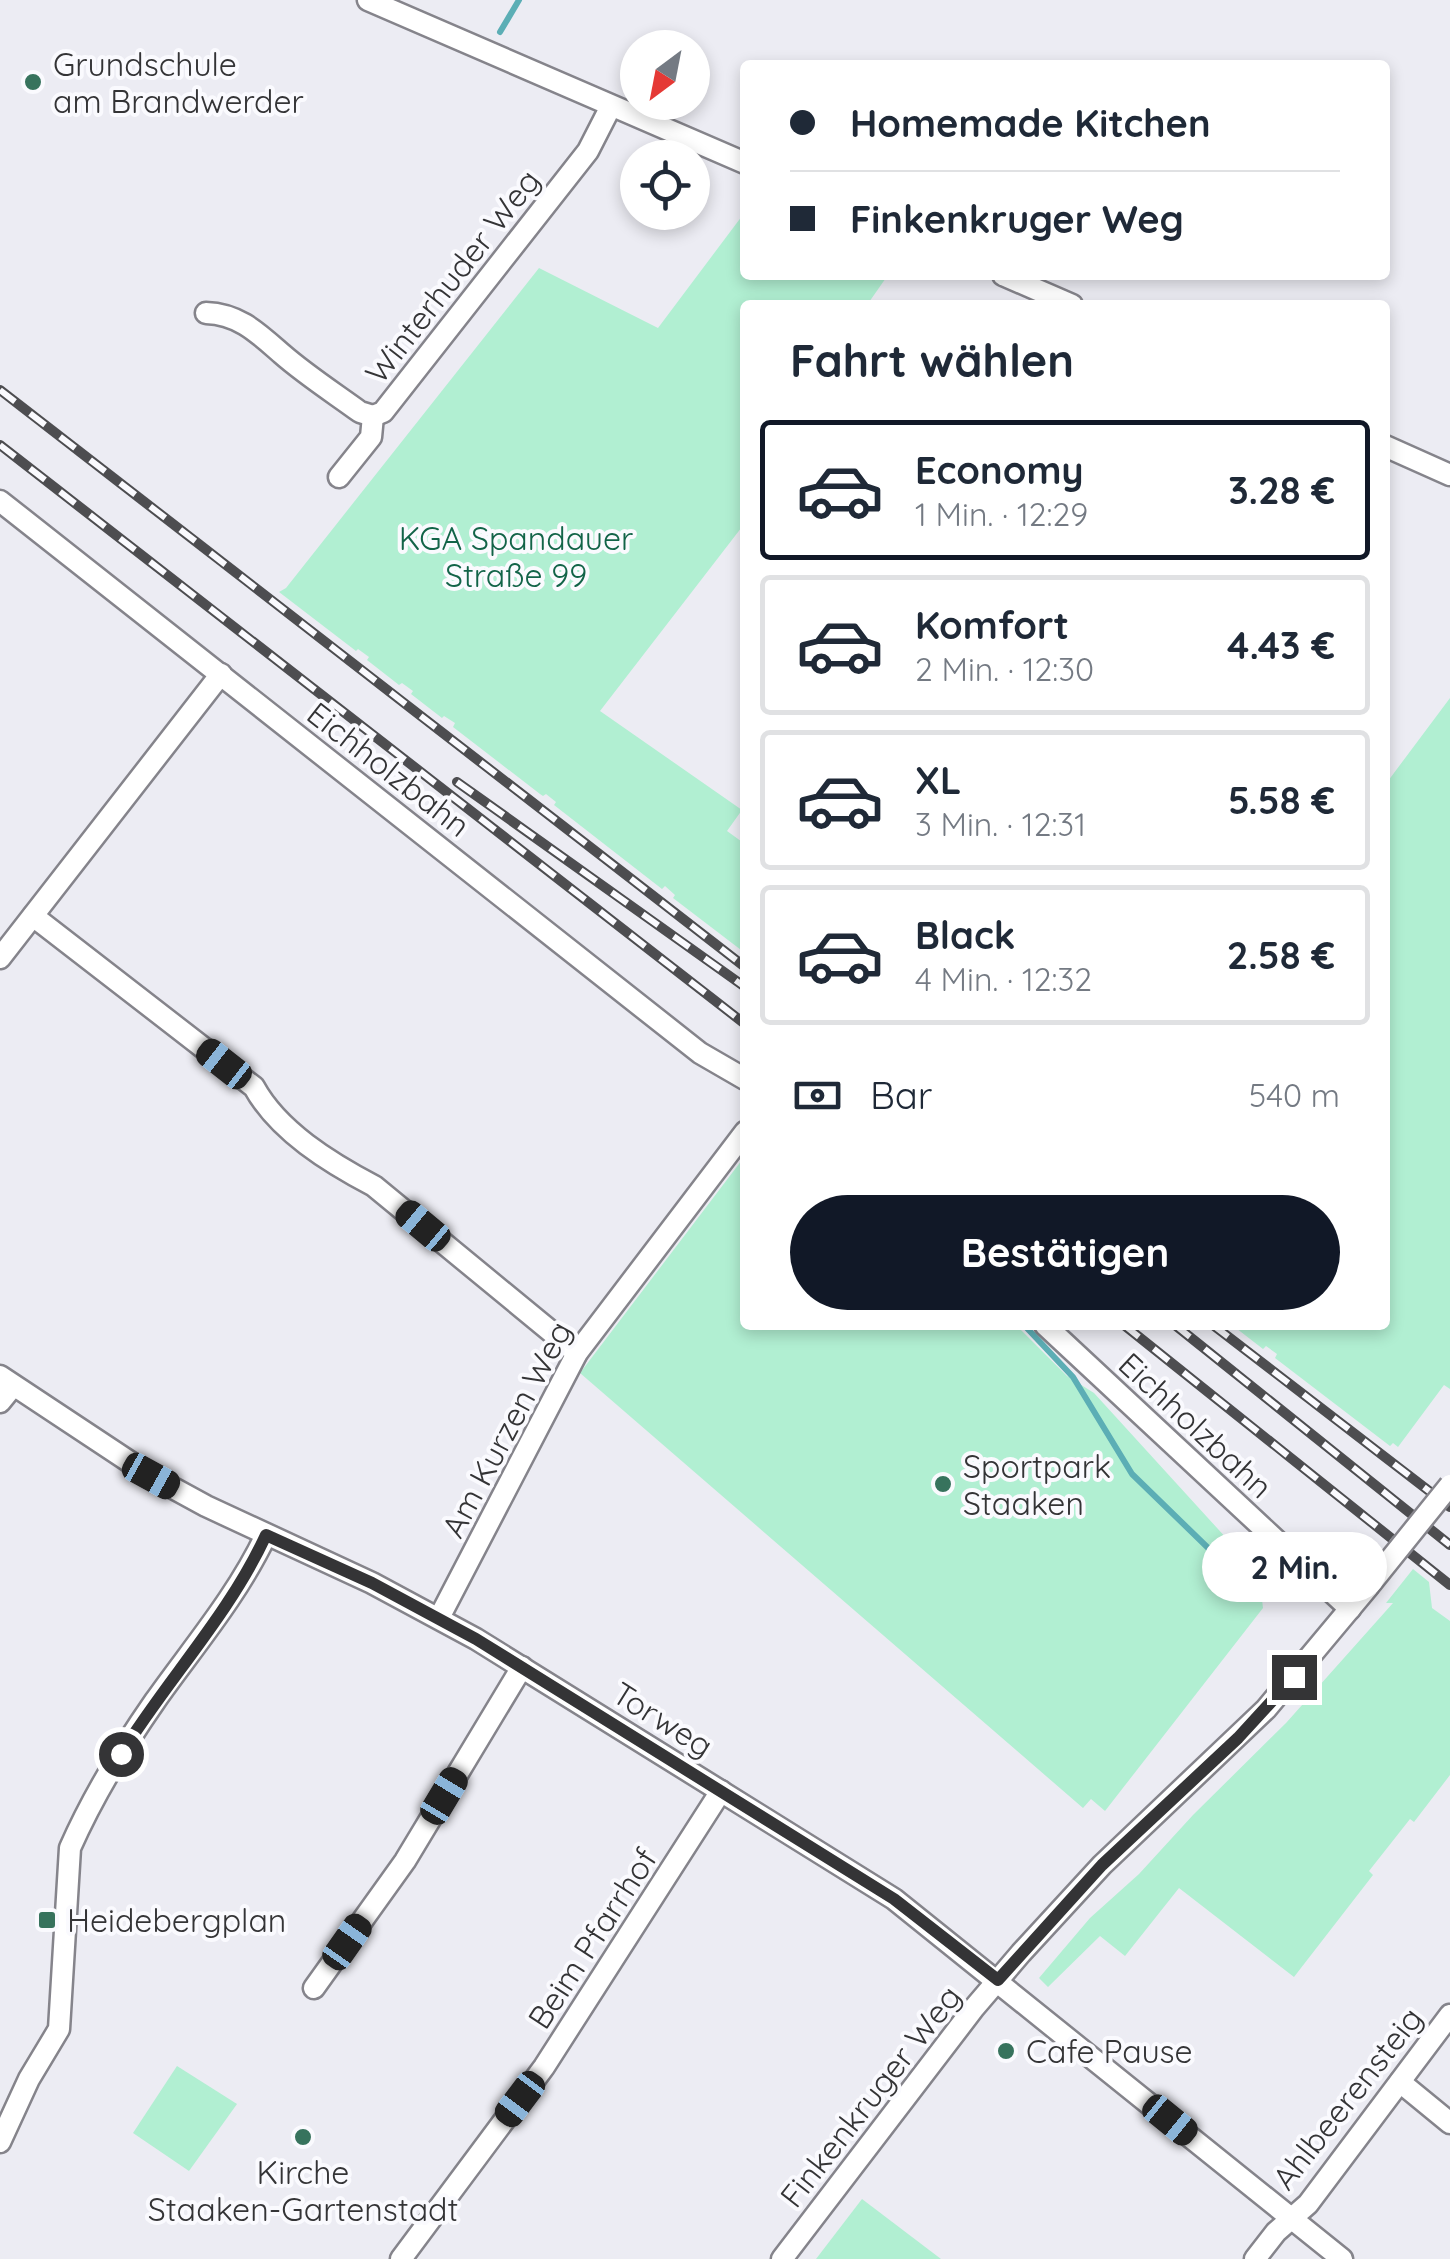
<!DOCTYPE html>
<html lang="de">
<meta charset="utf-8">
<style>
body{margin:0;font-family:Quicksand,sans-serif;background:#f2f2f3;color:#1f2937;height:100vh;display:flex;flex-direction:column;font-size:38px;white-space:nowrap}
*{box-sizing:border-box;margin:0}
p{font-size:32px;color:#747a83}
.icon{flex:none;width:55px;height:55px;fill:none;stroke:currentColor;stroke-width:2;stroke-linecap:round;stroke-linejoin:round}
.map{position:relative;flex:1;overflow:hidden}
.sheet{position:absolute;left:740px;top:300px;width:650px;height:1030px;display:flex;flex-direction:column;background:#fff;border-radius:10px;box-shadow:0 5px 15px #0003}
.sheet>*{flex:none}
.top-card{position:absolute;left:740px;top:60px;width:650px;height:220px;border-radius:10px;box-shadow:0 5px 15px #0003;display:grid;align-content:center;height:220px;padding:0 50px;background:#fff}
.needle{width:65px;rotate:212deg}
.buttons{position:absolute;left:620px;top:30px;display:grid;gap:20px}
.buttons a{display:grid;place-items:center;width:90px;height:90px;border-radius:50%;background:#fff;box-shadow:0 5px 15px #0003;font-size:50px}
.end{position:absolute;width:45px;height:45px;margin:-22px;border:12px solid #343436;background:#fff;box-shadow:0 0 0 5px #fff}
.from{border-radius:50%}
.bubble{position:absolute;height:70px;border-radius:35px;background:#fff;box-shadow:0 5px 15px #0003;font-size:32px;font-weight:800;line-height:70px;text-align:center}
.car{position:absolute;width:30px;height:60px;margin:-30px -15px;border-radius:12px;box-shadow:0 0 8px 2px #0007;background:linear-gradient(#222 24%,#8ab4d8 0 40%,#222 0 76%,#8ab4d8 0 86%,#222 0)}
.top-card b{display:flex;align-items:center;gap:35px;height:95px;font-size:38px}
.top-card b+b{border-top:2px solid #e0e1e3}
.top-card i{width:25px;height:25px;background:#1f2937}
ul{padding:0;list-style:none}
li{display:flex;align-items:center;gap:30px;height:140px;margin:0 20px 15px;padding:0 30px;border:5px solid #e0e1e3;border-radius:10px}
li div{flex:1}
li b{display:block;font-size:38px}
li em{font-style:normal;font-weight:800}
li.selected{border-color:#111827}
li>.icon{width:90px;height:90px;stroke-width:1.5}
h2{padding:0 50px;font-size:45px;line-height:120px}
.pay{display:flex;align-items:center;gap:25px;height:110px;padding:0 50px;font-size:38px}
.pay p{margin-inline-start:auto}
.button{display:flex;gap:20px;margin-top:auto;padding:20px 50px}
.button a{flex:1;height:115px;border-radius:60px;background:#111827;color:#fff;font-size:40px;font-weight:800;line-height:115px;text-align:center}
.map>svg:first-child{display:block}
</style>
<div class="map">
<svg width="1450" height="2259" viewBox="0 0 1450 2259">
<rect width="100%" height="100%" fill="#ececf3"/>
<g fill="#b1efd2">
<path d="M745 212V275H888L867 305H745V523L600 711 742 810 727 831 745 844V953L673 898 675 895 665 886 662 889 554 805 556 802 546 794 543 796 540 794 453 727 455 723 444 716 442 718 411 694 413 691 402 683 399 685 367 660 369 657 358 649 356 651 279 592 286 588 539 268 658 328Z"/>
<path d="M1450 698V1389L1444 1385 1398 1447 1393 1443 1390 1446 1275 1358 1277 1354 1266 1346 1263 1349 1232 1325H1385V785Z"/>
<path d="M745 1156V1325H1016L1067 1376 1094 1393 1259 1574 1263 1608 1105 1811 1091 1799 1083 1808 580 1373Z"/>
<path d="M1413 1569 1429 1582 1432 1608 1450 1621V1775L1414 1822 1410 1819 1369 1871 1373 1875 1294 1977 1179 1888 1125 1956 1100 1936 1048 1987 1039 1978 1090 1918 1139 1874 1193 1815 1286 1723 1393 1603H1386Z"/>
<path d="M177 2066 237 2104 189 2171 133 2133Z"/>
<path d="M862 2199 941 2259H816Z"/>
</g>
<g fill="none" stroke-linecap="round" stroke-linejoin="round">
<g stroke="#5caeb5" stroke-width="6">
<path d="M500 32 519 0"/>
<path d="M1024 1325 1073 1377 1132 1474 1238 1577"/>
</g>
<defs>
<g id="minor">
<path d="M368 0 745 163"/>
<path d="M1003 275 1072 305"/>
<path d="M206 313C239 314 258 333 282 354 306 375 334 393 360 412L373 416"/>
<path d="M373 416 383 412 588 151 611 106"/>
<path d="M1385 446 1450 475"/>
<path d="M339 477 371 437 373 416"/>
<path d="M0 501 700 1053 745 1079"/>
<path d="M33 916 254 1087C278 1131 330 1163 374 1186L577 1353"/>
<path d="M0 958 221 674"/>
<path d="M1045 1325 1350 1609"/>
<path d="M0 1376 151 1476 206 1506 372 1583 476 1639 894 1899 1342 2259"/>
<path d="M0 1402 13 1386"/>
<path d="M439 1618 577 1353 745 1132"/>
<path d="M314 1988 405 1861 522 1667"/>
<path d="M1400 2082 1450 2123"/>
<path d="M0 2142 29 2079 59 2029 70 1848C93 1796 123 1747 155 1701 194 1646 237 1596 266 1535"/>
<path d="M401 2259 544 2067 721 1791"/>
<path d="M782 2259 974 2008 1021 1953 1102 1865 1266 1709 1368 1587"/>
<path d="M1255 2259 1276 2232 1308 2204 1450 2015"/>
</g>
</defs>
<use href="#minor" stroke="#85848b" stroke-width="25"/>
<use href="#minor" stroke="#fff" stroke-width="20"/>
<defs>
<g id="rail">
<path d="M0 390 745 967"/>
<path d="M0 445 745 1024"/>
<path d="M457 782 745 987"/>
<path d="M1124 1325 1450 1585"/>
<path d="M1175 1325 1450 1545"/>
<path d="M1213 1325 1450 1507"/>
</g>
</defs>
<use href="#rail" stroke="#4d4d50" stroke-width="10"/>
<use href="#rail" stroke="#fafafe" stroke-width="6" stroke-dasharray="19" stroke-linecap="butt"/>
<defs>
<path id="minor-bridge" d="M1368 1587 1450 1485"/>
</defs>
<use href="#minor-bridge" stroke="#85848b" stroke-width="25" stroke-linecap="butt"/>
<use href="#minor-bridge" stroke="#fff" stroke-width="20"/>
</g>
<g fill="none" stroke-linecap="round" stroke-linejoin="round">
<path stroke="#343436" stroke-width="12" d="M121 1754C167 1680 229 1615 266 1535L372 1583 476 1639 894 1899 998 1980 1102 1865 1238 1738 1294 1677"/>
</g>
<g fill="#37735d" stroke="#fafafe" stroke-width="4">
<circle cx="33" cy="82" r="10"/>
<circle cx="943" cy="1484" r="10"/>
<rect x="37" y="1910" width="20" height="20" rx="5"/>
<circle cx="1006" cy="2051" r="10"/>
<circle cx="303" cy="2137" r="10"/>
</g>
<g text-anchor="middle" dominant-baseline="central" stroke-width="8" stroke-linejoin="round" paint-order="stroke">
<g font-size="32" fill="#343436" stroke="#fafafe" text-anchor="start">
<text x="53" y="64">Grundschule<tspan x="53" dy="37">am Brandwerder</tspan></text>
<text x="963" y="1466">Sportpark<tspan x="963" dy="37">Staaken</tspan></text>
<text x="67" y="1920">Heidebergplan</text>
<text x="1026" y="2051">Cafe Pause</text>
<text x="303" y="2172" text-anchor="middle">Kirche<tspan x="303" dy="37">Staaken-Gartenstadt</tspan></text>
</g>
<g font-size="32" fill="#343436" stroke="#fafafe">
<text transform="translate(452 276) rotate(-52)">Winterhuder Weg</text>
<text transform="translate(389 769) rotate(38)">Eichholzbahn</text>
<text transform="translate(1196 1425) rotate(43)">Eichholzbahn</text>
<text transform="translate(506 1429) rotate(-62)">Am Kurzen Weg</text>
<text transform="translate(663 1719) rotate(32)">Torweg</text>
<text transform="translate(592 1938) rotate(-57)">Beim Pfarrhof</text>
<text transform="translate(870 2096) rotate(-52)">Finkenkruger Weg</text>
<text transform="translate(1347 2098) rotate(-52)">Ahlbeerensteig</text>
</g>
<g font-size="32" fill="#126448" stroke="#fafafe">
<text x="516" y="538">KGA Spandauer<tspan x="516" dy="37">Straße 99</tspan></text>
</g>
</g>
</svg>
<div class="buttons">
<a><svg class="needle" viewBox="-14 -14 28 28"><path d="M0-13l5 13h-10z" fill="#e53935"/><path d="M0 13l5-13h-10z" fill="#747a83"/></svg></a>
<a><svg class="icon" aria-label="locate" viewBox="0 0 24 24"><circle cx="12" cy="12" r="6"/><path d="M12 2v4M12 18v4M2 12h4M18 12h4"/></svg></a>
</div>
<i class="end from" style="left:121px;top:1754px"></i>
<i class="end" style="left:1294px;top:1677px"></i>
<div class="bubble" style="left:1202px;top:1532px;width:185px">2 Min.</div>
<i class="car" style="left:224px;top:1064px;rotate:308deg"></i>
<i class="car" style="left:423px;top:1226px;rotate:310deg"></i>
<i class="car" style="left:151px;top:1476px;rotate:119deg"></i>
<i class="car" style="left:444px;top:1796px;rotate:31deg"></i>
<i class="car" style="left:347px;top:1942px;rotate:35deg"></i>
<i class="car" style="left:520px;top:2099px;rotate:217deg"></i>
<i class="car" style="left:1170px;top:2120px;rotate:129deg"></i>
<div class="top-card">
<b><i class="from"></i>Homemade Kitchen</b>
<b><i></i>Finkenkruger Weg</b>
</div>
<section class="sheet">
<h2>Fahrt wählen</h2>
<ul>
<li class="selected"><svg class="icon" aria-label="car" viewBox="0 0 24 24"><path d="M5 17H2v-5l4-1 3-4h7l3 4 3 1v5h-3M9 17h6M6 11h13"/><circle cx="7" cy="17" r="2"/><circle cx="17" cy="17" r="2"/></svg><div><b>Economy</b><p>1 Min. · 12:29</p></div><em>3.28 €</em></li>
<li><svg class="icon" aria-label="car" viewBox="0 0 24 24"><path d="M5 17H2v-5l4-1 3-4h7l3 4 3 1v5h-3M9 17h6M6 11h13"/><circle cx="7" cy="17" r="2"/><circle cx="17" cy="17" r="2"/></svg><div><b>Komfort</b><p>2 Min. · 12:30</p></div><em>4.43 €</em></li>
<li><svg class="icon" aria-label="car" viewBox="0 0 24 24"><path d="M5 17H2v-5l4-1 3-4h7l3 4 3 1v5h-3M9 17h6M6 11h13"/><circle cx="7" cy="17" r="2"/><circle cx="17" cy="17" r="2"/></svg><div><b>XL</b><p>3 Min. · 12:31</p></div><em>5.58 €</em></li>
<li><svg class="icon" aria-label="car" viewBox="0 0 24 24"><path d="M5 17H2v-5l4-1 3-4h7l3 4 3 1v5h-3M9 17h6M6 11h13"/><circle cx="7" cy="17" r="2"/><circle cx="17" cy="17" r="2"/></svg><div><b>Black</b><p>4 Min. · 12:32</p></div><em>2.58 €</em></li>
</ul>
<div class="pay"><svg class="icon" aria-label="cash" viewBox="0 0 24 24"><path d="M3 7h18v10H3z"/><circle cx="12" cy="12" r="2"/></svg>Bar<p>540 m</p></div>
<div class="button"><a>Bestätigen</a></div>
</section>
</div>
